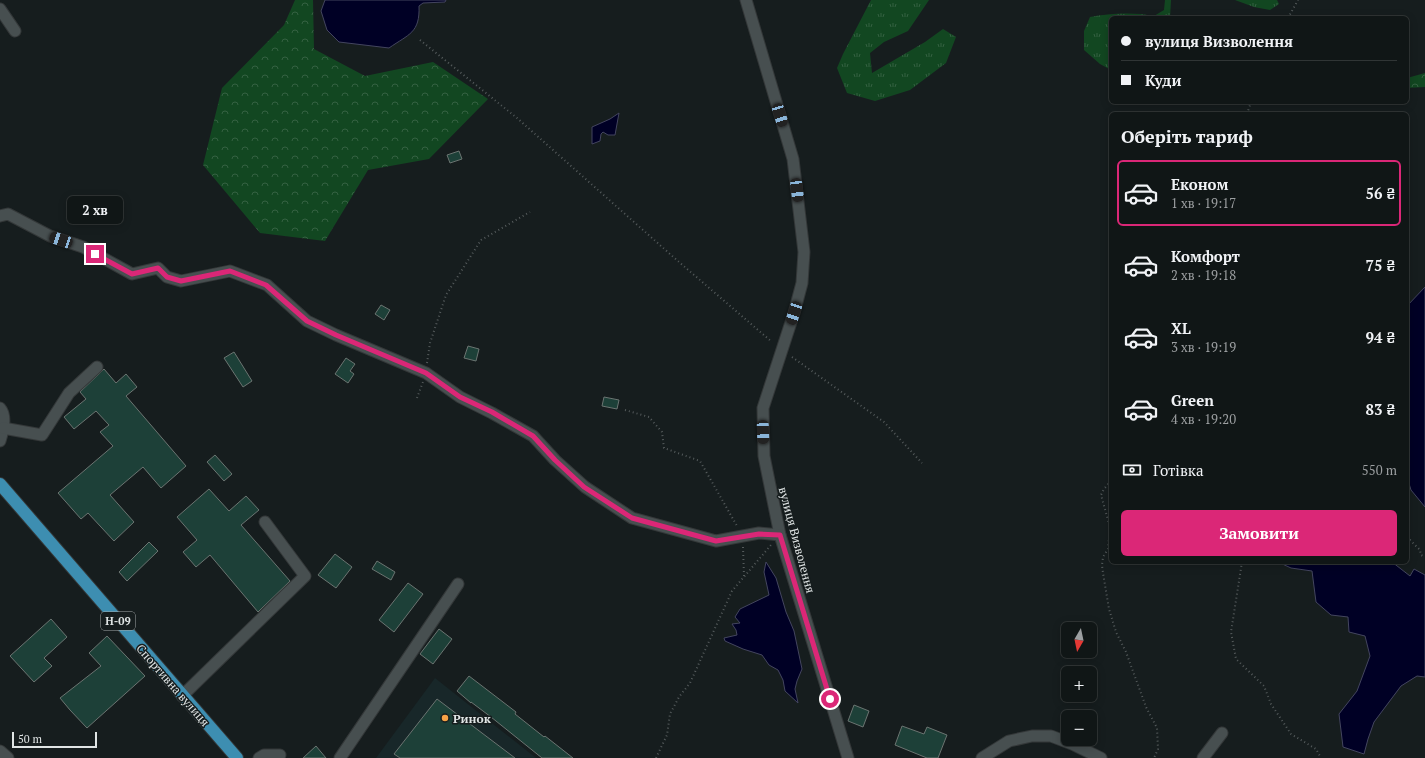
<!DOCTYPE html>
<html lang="uk">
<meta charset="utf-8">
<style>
body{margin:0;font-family:"PT Serif",serif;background:#1e2323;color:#f1f3f6;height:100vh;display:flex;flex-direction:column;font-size:15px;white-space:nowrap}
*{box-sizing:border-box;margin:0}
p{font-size:13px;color:#9c9fa1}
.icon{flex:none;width:22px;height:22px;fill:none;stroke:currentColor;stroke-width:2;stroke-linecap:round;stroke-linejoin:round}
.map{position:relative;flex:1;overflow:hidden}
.panel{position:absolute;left:1109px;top:112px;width:300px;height:452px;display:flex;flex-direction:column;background:#101616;border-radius:6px;box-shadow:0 2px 10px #0003,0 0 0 1px #303535}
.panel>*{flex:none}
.top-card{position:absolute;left:1109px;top:16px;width:300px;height:88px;border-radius:6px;box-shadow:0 2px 10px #0003,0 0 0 1px #303535;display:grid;align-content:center;height:88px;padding:0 12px;background:#101616}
.needle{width:26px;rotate:189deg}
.buttons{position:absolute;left:1061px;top:622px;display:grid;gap:8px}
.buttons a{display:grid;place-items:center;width:36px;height:36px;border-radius:6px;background:#101616;box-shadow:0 2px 10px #0003,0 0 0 1px #303535;font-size:20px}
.scale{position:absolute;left:12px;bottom:10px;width:85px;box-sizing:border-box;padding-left:4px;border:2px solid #e0e5e5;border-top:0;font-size:11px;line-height:14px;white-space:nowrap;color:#e0e5e5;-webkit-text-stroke:3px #161d1e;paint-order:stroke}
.end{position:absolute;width:18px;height:18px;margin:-9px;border:5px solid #db2777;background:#fff;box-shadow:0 0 0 2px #fff}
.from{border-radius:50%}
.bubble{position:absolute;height:28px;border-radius:6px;background:#101616;box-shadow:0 2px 10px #0003,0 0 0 1px #303535;font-size:13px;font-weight:700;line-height:28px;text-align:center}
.car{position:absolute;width:12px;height:24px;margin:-12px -6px;border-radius:5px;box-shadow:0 0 3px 1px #0007;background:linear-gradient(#222 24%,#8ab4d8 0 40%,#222 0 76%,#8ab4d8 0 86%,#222 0)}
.top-card b{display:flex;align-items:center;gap:14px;height:38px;font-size:15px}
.top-card b+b{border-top:1px solid #303535}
.top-card i{width:10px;height:10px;background:#f1f3f6}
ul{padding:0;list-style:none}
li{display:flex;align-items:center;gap:12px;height:66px;margin:0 8px 6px;padding:0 4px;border:2px solid transparent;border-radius:6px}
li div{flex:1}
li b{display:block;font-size:15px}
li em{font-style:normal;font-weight:700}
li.on{border-color:#db2777}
li>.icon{width:36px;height:36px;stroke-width:1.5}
h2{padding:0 12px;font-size:18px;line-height:48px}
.pay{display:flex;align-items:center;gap:10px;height:44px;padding:0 12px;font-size:15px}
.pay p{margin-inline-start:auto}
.action{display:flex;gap:8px;margin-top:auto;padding:8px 12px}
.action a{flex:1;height:46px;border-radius:6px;background:#db2777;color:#fff;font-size:16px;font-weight:700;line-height:46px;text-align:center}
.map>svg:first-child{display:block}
</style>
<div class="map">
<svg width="1425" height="758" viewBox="0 0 1425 758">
<defs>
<pattern id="grass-tufts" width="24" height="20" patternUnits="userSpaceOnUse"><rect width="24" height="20" fill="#124721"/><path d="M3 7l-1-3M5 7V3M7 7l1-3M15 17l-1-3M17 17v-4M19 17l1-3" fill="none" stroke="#346141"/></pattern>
<pattern id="forest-crowns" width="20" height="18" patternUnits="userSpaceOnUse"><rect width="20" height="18" fill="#124721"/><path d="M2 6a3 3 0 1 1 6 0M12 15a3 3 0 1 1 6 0" fill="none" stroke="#346141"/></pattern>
</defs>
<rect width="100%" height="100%" fill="#161d1e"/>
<path fill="#182729" d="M435 678 536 758H376Z"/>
<g fill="url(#grass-tufts)">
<path d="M871 0H929L908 31 884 42 870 53 872 73 925 42 943 29 956 37 946 63 910 90 875 101 847 93 837 68 843 54Z"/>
<path d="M1165 0H1171L1170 18H1111V70L1100 64 1084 50V31L1090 17C1110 13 1135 12 1154 16L1164 10Z"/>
<path d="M1235 0H1277L1279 4 1270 10 1254 7Z"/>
</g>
<g fill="url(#forest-crowns)">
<path d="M295 0H313L314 49 365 76 433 62 488 99 429 159 368 170 325 241 260 233 203 165 222 88 284 25Z"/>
<path d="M1425 73V87L1407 88V78Z"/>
</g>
<g fill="#000025" stroke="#43455f">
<path d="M325 0H446L445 2 423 3 419 6C420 33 409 34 389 48L339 42 327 30 321 11Z"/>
<path d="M619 113 615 135H608L603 132 601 134 600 141 592 144V127L610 119Z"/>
<path d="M1425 287V507L1411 490 1407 477V306Z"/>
<path d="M766 562 776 578 786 612 794 631 802 669 797 681 795 689 798 703 785 691 783 680 778 670 769 665 762 655 743 649 725 641 724 638 737 635 736 630 732 624 740 623 735 617 740 609 769 595 764 572Z"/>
<path d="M1278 562H1392L1410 576 1414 569 1425 575V677L1417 676 1401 686 1374 722 1368 739 1364 754 1343 747 1339 714 1357 691 1370 656 1365 636 1349 632 1348 617 1331 615 1316 602 1312 571 1291 568Z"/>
</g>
<g fill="#1d4038" stroke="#6b7471">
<path d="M459 151 462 159 450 163 447 155Z"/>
<path d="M381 305 390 310 384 320 375 314Z"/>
<path d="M468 346 479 349 476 361 464 358Z"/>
<path d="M234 352 252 381 243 387 224 358Z"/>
<path d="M346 358 355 364 350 371 354 374 348 383 335 374Z"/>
<path d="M104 369 116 383 126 374 137 387 126 396 186 466 161 488 143 467 110 495 134 522 114 541 88 513 81 519 58 493 113 446 100 432 109 425 96 411 74 429 64 417 86 399 80 392Z"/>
<path d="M604 397 619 400 617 409 602 406Z"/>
<path d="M215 455 232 474 224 481 207 462Z"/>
<path d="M209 489 229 511 246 496 259 510 241 525 290 581 258 612 210 555 196 567 183 552 197 540 177 517Z"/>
<path d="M149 542 158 551 127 581 119 572Z"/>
<path d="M335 554 352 567 336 588 318 575Z"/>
<path d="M377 561 395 572 391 580 372 569Z"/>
<path d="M408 583 423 594 394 632 379 620Z"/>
<path d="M51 619 67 637 44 658 52 666 34 682 10 656Z"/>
<path d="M439 629 452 639 433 664 420 654Z"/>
<path d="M107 636 145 676 87 728 70 710 60 698 101 666 89 653Z"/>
<path d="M469 676 516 712 515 714 544 737 545 736 573 758H542L491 717 471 702V703L457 691Z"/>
<path d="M437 699 515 758H400L394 754Z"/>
<path d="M854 705 869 711 863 727 848 721Z"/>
<path d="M902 726 924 734 927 727 947 735 938 758H927L895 745Z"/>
<path d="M316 746 326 758H303Z"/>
</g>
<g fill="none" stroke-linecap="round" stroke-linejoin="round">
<defs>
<g id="minor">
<path d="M746 0 793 159 804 252 802 283 794 313 763 408 764 456 780 535 848 758"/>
<path d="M0 9 15 31"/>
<path d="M0 216 8 214 50 236 83 247 132 274 158 268 167 277 181 281 230 271 267 285 307 321 336 335 426 373 460 397 492 413 533 436 555 460 585 487 632 518 716 541 759 533 780 535"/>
<path d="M0 408C7 416 3 431 0 441"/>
<path d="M3 428 42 435 69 393 97 367"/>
<path d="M182 696 305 576 265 522"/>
<path d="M0 751 8 758"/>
<path d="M259 758 264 755H280"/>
<path d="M340 758 458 584"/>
<path d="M982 758 1009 741 1032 736H1051L1072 744 1101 758"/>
<path d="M1203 758 1222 733"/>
</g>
<path id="major" d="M0 484 237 758"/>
</defs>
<use href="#minor" stroke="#343839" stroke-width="13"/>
<use href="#major" stroke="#343839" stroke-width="14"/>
<g stroke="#555b5c" stroke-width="2" stroke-dasharray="1 3" stroke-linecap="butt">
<path d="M1288 18 1298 0"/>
<path d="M420 40 517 118 679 262 772 342"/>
<path d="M1247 114 1251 102"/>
<path d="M792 357 884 422 922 463"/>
<path d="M427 363 430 343 446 295 481 240 530 212"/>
<path d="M417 398 423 382"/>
<path d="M625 410 649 417 662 432 664 448 700 461 737 526"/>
<path d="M1111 481 1104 489 1101 495 1110 527 1108 549 1103 557 1102 565 1103 573 1109 609 1116 632 1126 652 1146 707 1157 728 1158 749 1154 758"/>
<path d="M1407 537 1420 550 1421 555 1425 557"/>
<path d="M743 547 744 576"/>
<path d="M1242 562 1231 632 1236 659 1264 686 1271 704 1291 734 1316 749 1321 758"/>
<path d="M656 758 667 735 670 714 679 697 690 683 732 591 771 545"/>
</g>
<use href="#minor" stroke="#474f50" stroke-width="11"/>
<use href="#major" stroke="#3d8eb1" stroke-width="12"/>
</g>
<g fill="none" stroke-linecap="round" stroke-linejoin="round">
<path stroke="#db2777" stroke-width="5" d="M95 254 132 274 158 268 167 277 181 281 230 271 266 285 307 321 336 335 426 373 460 397 492 412 533 436 555 460 584 487 632 518 716 541 759 534 780 535 830 699"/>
</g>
<circle fill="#f6a246" stroke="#161d1e" stroke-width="1.5" cx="445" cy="718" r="4"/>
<g text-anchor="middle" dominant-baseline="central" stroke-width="3" stroke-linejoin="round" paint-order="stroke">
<rect fill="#161d1e" stroke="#a3a9a9" stroke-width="1" x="101" y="612" width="34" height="18" rx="3"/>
<g font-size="11" font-weight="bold" fill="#e0e5e5">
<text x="118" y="621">Н-09</text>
</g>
<g font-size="12" fill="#e0e5e5" stroke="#161d1e">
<text transform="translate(797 540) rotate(75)">вулиця Визволення</text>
<text transform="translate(173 685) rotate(49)">Спортивна вулиця</text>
</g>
<g font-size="12" font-weight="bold" fill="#e0e5e5" stroke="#161d1e" text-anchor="start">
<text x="453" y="718">Ринок</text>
</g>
</g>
</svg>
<div class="buttons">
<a><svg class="needle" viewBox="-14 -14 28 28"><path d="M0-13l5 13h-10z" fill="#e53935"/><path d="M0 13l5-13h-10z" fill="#9c9fa1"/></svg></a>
<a>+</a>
<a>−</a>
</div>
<div class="scale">50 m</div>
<i class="end from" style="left:830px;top:699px"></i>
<i class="end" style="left:95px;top:254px"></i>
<div class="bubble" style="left:67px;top:196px;width:56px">2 хв</div>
<i class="car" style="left:780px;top:115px;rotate:163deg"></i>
<i class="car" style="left:797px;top:190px;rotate:173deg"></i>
<i class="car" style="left:61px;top:240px;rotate:289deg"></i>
<i class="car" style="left:794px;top:313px;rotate:198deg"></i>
<i class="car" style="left:763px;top:432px;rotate:178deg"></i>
<div class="top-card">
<b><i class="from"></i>вулиця Визволення</b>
<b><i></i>Куди</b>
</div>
<section class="panel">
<h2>Оберіть тариф</h2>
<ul>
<li class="on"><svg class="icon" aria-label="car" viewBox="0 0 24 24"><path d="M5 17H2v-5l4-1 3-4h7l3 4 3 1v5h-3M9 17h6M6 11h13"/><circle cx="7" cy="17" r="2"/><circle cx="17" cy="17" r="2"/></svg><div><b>Економ</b><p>1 хв · 19:17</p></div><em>56 ₴</em></li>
<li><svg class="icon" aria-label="car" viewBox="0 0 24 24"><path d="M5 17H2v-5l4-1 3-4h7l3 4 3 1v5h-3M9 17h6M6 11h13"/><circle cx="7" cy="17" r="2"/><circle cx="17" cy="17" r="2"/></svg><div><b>Комфорт</b><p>2 хв · 19:18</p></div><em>75 ₴</em></li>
<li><svg class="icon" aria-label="car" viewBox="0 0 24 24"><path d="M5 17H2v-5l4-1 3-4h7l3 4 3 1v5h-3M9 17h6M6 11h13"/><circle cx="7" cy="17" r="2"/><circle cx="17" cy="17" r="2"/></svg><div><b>XL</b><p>3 хв · 19:19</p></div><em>94 ₴</em></li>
<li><svg class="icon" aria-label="car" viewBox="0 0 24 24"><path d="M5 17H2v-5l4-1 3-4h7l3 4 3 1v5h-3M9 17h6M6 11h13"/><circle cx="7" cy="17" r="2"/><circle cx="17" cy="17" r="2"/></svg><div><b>Green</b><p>4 хв · 19:20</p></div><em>83 ₴</em></li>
</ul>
<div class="pay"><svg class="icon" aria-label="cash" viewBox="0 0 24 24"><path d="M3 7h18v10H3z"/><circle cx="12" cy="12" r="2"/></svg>Готівка<p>550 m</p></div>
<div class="action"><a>Замовити</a></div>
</section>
</div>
